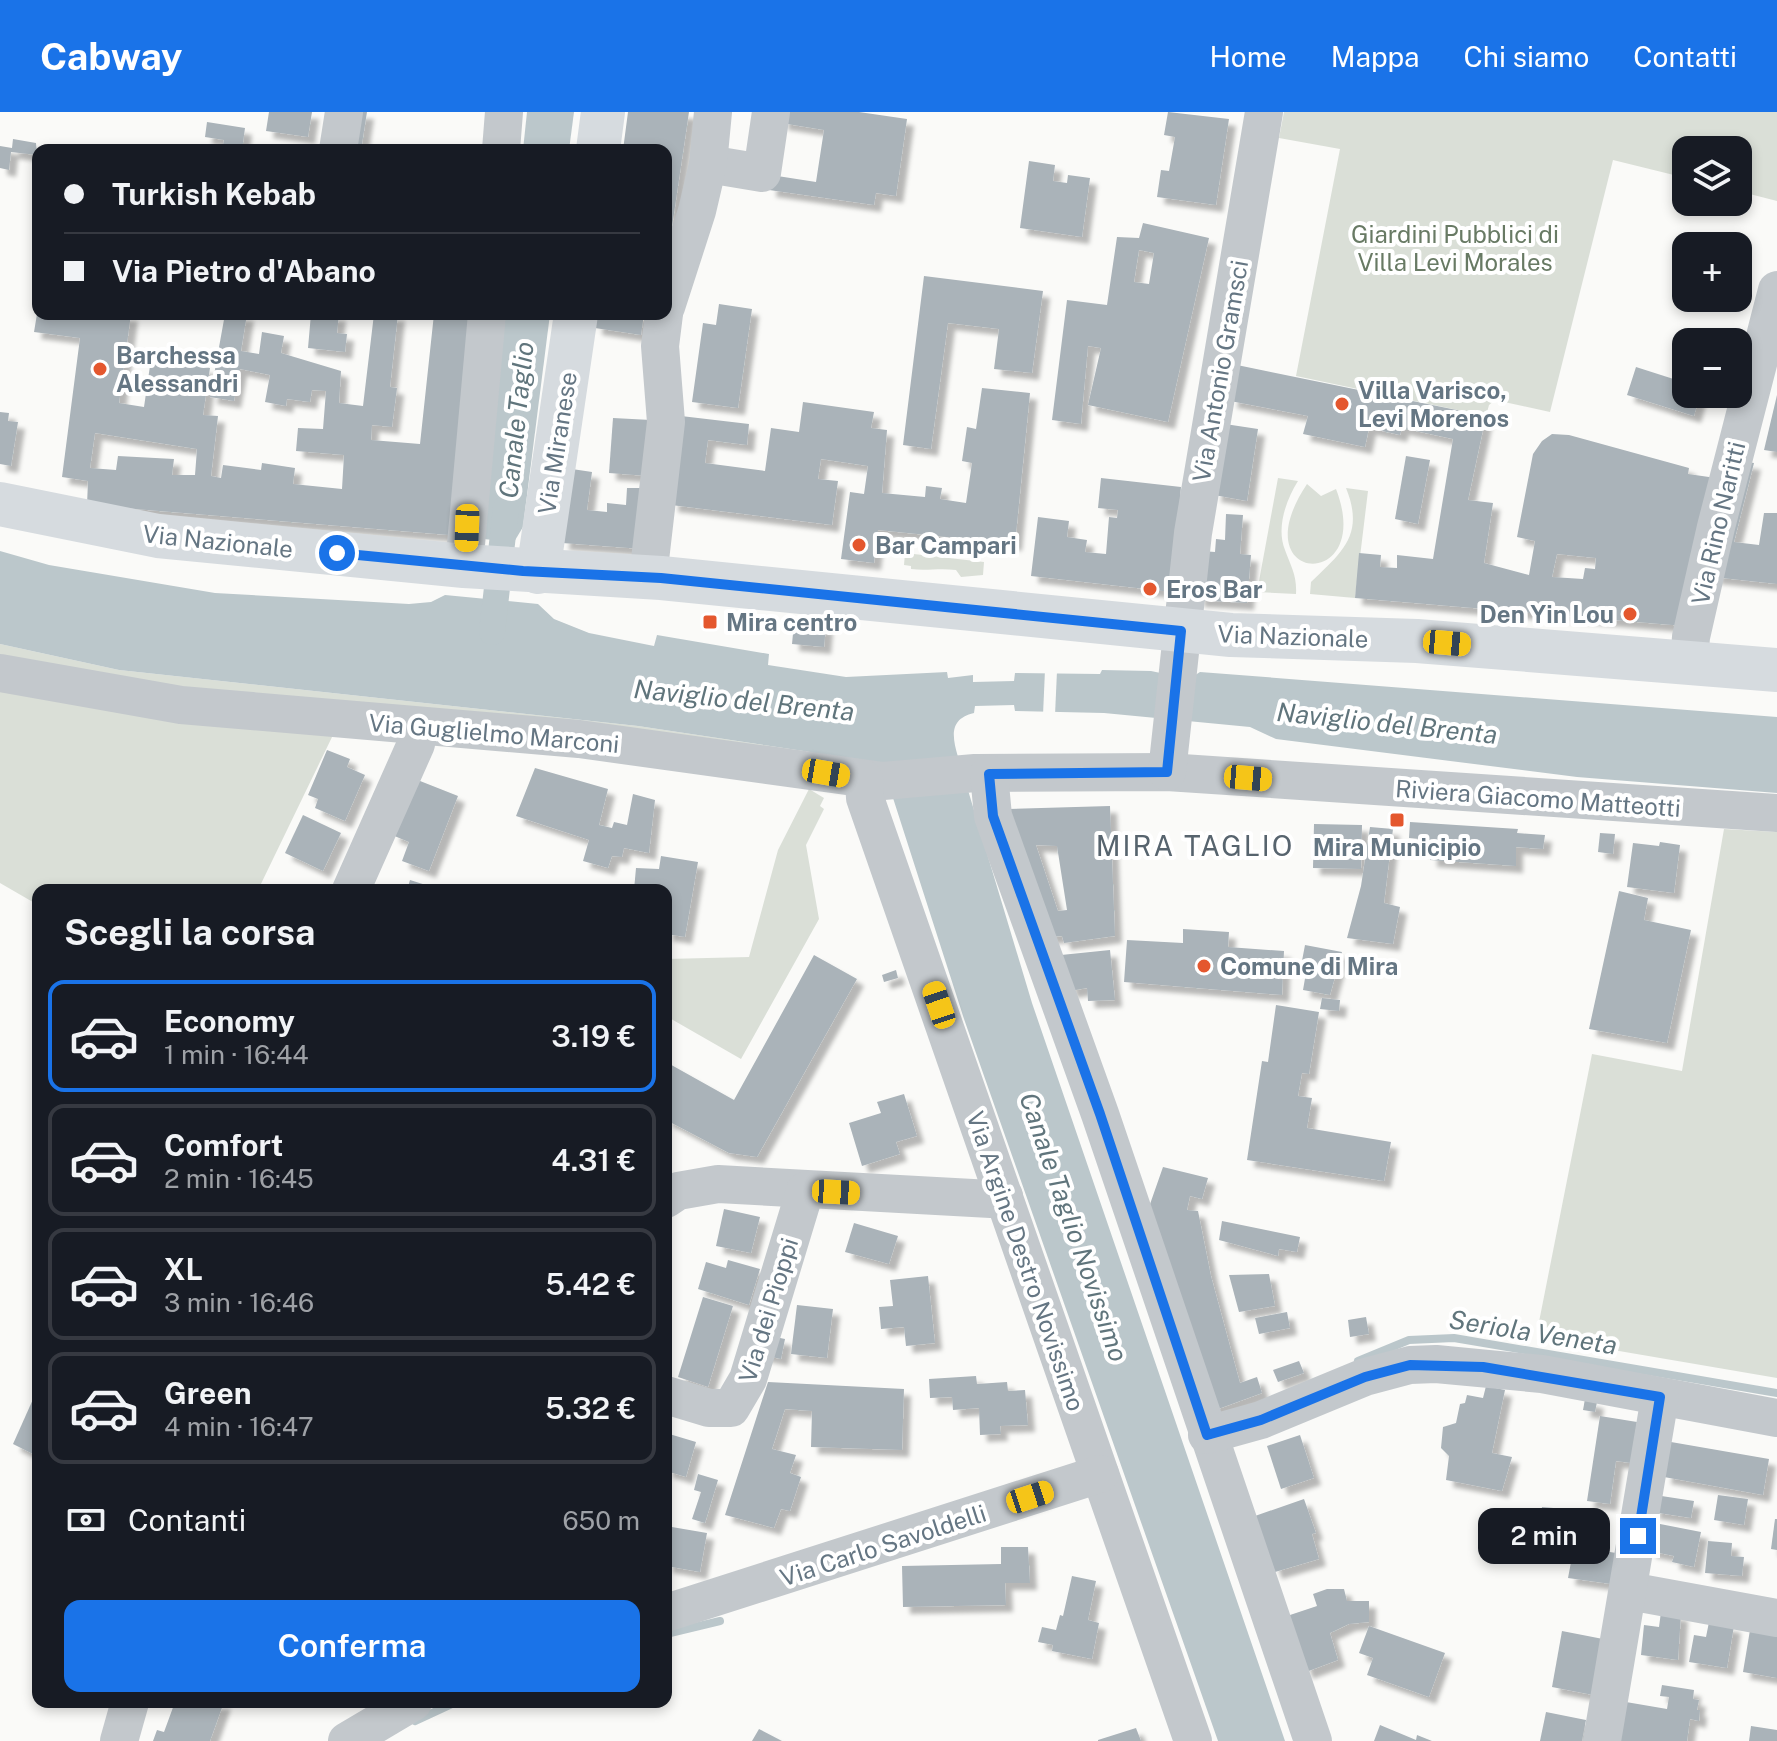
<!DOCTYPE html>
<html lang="it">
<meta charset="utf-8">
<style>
body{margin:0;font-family:"Public Sans",sans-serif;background:#242831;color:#f1f3f6;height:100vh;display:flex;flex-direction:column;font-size:30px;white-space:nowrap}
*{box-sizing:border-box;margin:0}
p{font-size:26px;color:#9ea1a6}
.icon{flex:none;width:44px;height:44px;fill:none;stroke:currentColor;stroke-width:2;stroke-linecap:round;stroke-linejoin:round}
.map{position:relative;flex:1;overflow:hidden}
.panel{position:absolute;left:32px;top:772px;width:640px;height:824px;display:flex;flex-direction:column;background:#171b24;border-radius:16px;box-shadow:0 4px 12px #0003}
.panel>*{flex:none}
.guide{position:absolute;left:32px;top:32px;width:640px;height:176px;border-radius:16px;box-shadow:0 4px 12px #0003;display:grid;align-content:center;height:176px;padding:0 32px;background:#171b24}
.fabs{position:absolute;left:1672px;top:24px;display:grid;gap:16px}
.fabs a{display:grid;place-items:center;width:80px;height:80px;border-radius:16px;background:#171b24;box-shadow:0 4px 12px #0003;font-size:40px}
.end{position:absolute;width:36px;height:36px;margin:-18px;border:10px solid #1a73e8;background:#fff;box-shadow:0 0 0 4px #fff}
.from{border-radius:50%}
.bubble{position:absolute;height:56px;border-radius:16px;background:#171b24;box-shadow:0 4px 12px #0003;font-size:26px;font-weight:600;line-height:56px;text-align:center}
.car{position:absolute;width:24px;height:48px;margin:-24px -12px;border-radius:10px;box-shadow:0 0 6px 2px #0007;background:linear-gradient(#f5c518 24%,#345 0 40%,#f5c518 0 76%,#345 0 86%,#f5c518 0)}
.guide b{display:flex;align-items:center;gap:28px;height:76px;font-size:30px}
.guide b+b{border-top:2px solid #363941}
.guide i{width:20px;height:20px;background:#f1f3f6}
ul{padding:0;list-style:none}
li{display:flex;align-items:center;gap:24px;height:112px;margin:0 16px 12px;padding:0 16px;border:4px solid #363941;border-radius:16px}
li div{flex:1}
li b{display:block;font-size:30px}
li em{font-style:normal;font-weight:600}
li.active{border-color:#1a73e8}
li>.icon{width:72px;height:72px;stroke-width:1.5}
h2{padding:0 32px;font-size:36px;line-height:96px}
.pay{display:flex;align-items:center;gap:20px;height:88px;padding:0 32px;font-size:30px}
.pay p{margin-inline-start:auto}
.button{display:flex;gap:16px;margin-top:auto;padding:16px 32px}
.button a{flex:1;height:92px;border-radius:16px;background:#1a73e8;color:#fff;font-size:32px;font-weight:600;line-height:92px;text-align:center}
header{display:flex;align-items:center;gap:48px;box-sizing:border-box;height:112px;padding:0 40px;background:#1a73e8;color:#fff}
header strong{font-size:38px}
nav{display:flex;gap:44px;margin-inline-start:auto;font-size:28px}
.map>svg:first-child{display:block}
</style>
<header>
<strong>Cabway</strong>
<nav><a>Home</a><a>Mappa</a><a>Chi siamo</a><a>Contatti</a></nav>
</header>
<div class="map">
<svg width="1777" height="1629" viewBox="0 0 1777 1629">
<defs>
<filter id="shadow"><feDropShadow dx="7" dy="7" stdDeviation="2" flood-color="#0004"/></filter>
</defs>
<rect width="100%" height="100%" fill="#fafaf8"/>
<g fill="#dadfd7">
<path d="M1284 0H1777V89L1738 79V38H1686V66L1613 48 1550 300 1495 288 1489 293 1486 304 1296 264 1340 37 1279 26Z"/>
<path d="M1278 366 1298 369C1286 388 1276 416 1285 438 1291 455 1297 463 1296 482L1257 480Z"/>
<path d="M1307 372 1321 384 1336 377C1376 481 1239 474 1307 372Z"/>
<path d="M1346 376 1368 379 1355 486 1310 482 1311 470C1342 440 1365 423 1346 376Z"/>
<path d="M905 441 984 450 983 463 961 465 956 458C939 456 926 459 911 457V454L904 453Z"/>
<path d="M0 532 119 558 638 614 810 640 424 605 0 552Z"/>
<path d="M0 575 333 623 258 778H38V793L0 771Z"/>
<path d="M809 677 824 686 820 694 824 697 806 733 819 807 741 947 666 904V847L749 845 778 738Z"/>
<path d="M1724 717 1777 720V1266L1584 1233 1537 1220 1592 942 1682 959Z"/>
</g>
<g fill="#bbc7cb">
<path d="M527 0H574L569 38H523Z"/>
<path d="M505 202H550L523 415 514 430 483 427Z"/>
<path d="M0 439 49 453 215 481 409 492 431 490 445 483 538 492 554 507 589 521 654 534 657 523 769 542 768 553 846 565 947 560 948 566 973 563V570L1014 569 1015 561 1100 562 1102 558 1151 559 1189 567 1200 560 1777 605V681L1577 665 1276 627 1250 615 1104 601 1015 599 1014 593 975 594 974 601C949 607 952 624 958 645L1032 891 1285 1629H1218L964 907 893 686 810 640 638 614 119 558 0 532Z"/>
</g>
<path fill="#fafaf8" d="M1045 558 1057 559 1055 603H1043Z"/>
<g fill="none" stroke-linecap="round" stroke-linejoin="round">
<g stroke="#bbc7cb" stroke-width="8">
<path d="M1358 1249 1409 1228 1454 1226 1777 1281"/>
<path d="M666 1522 720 1509"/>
<path d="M415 1609 456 1590"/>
</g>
<path stroke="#bbc7cb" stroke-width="26" d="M492 520 506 396"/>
</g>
<g fill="#aab3b9" fill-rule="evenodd" filter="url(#shadow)">
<path d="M269 0H312L308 25 266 19Z"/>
<path d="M348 0H367L361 38H342Z"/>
<path d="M628 0H689L672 115 666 114V38H623Z"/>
<path d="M782 0H859L907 7 896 84 876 81 874 93 769 78 771 63 816 70 824 18 781 11Z"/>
<path d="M1168 0 1229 7 1216 93 1157 85 1161 58 1169 59 1175 25 1164 23Z"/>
<path d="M207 10 245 16 242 38H222L224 28 205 25Z"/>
<path d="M13 27 36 31 37 43 11 40 9 58 0 56V34L12 36Z"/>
<path d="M1029 49 1055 53 1053 69 1067 71 1068 63 1090 66 1082 125 1020 116Z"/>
<path d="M1143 111 1209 126 1168 310 1088 293 1101 236 1088 234 1081 312 1052 308 1067 188 1107 193 1117 125 1139 126ZM1139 138 1154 141 1149 172 1134 170Z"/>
<path d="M924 164 1043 179 1032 261 994 257 999 217 948 211 931 337 903 333Z"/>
<path d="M719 192 752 197 738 296 692 290 703 211 716 213Z"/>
<path d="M37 202H131L119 291 144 295 151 247 210 256 203 303 218 304 211 364 221 366 223 353 261 358 262 351 295 356 293 372 342 377 344 343 296 339 298 316 323 317 326 279 312 278 310 290 287 287 286 294 265 290 270 263 240 257 234 289 210 285 225 202H247L241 239 259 242 262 220 284 224 281 241 341 259 339 291 363 294 374 202H398L390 275 397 276 392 315 372 313 371 328 420 332 434 202H472L449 423 87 393 88 369 62 365 80 226 34 220ZM95 321 197 337 195 363H172L174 347 118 344 116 358 90 356Z"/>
<path d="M311 202H339L337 221 347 222 345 240 308 236Z"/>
<path d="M597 202H644L641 223 595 216Z"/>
<path d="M1237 253 1486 304 1468 388 1493 391 1484 451 1529 463 1535 429 1517 425 1533 342 1542 329 1552 322 1569 323 1689 356 1688 362 1716 366 1684 514 1355 486 1359 441 1381 443 1380 455 1397 456V443L1433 447 1453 327 1402 316 1400 323 1369 316 1365 335 1303 322 1308 304 1230 289ZM1557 442 1596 446 1595 457 1585 456 1583 467 1552 465Z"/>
<path d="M1636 255 1686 271V282H1700L1694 304 1627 283Z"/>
<path d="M982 276 1030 281 1015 432 878 418 874 451 841 447 850 380 864 382 868 354 821 347 818 367 838 369 832 413 671 393 681 304 749 312 747 333 708 328 705 351 765 359 771 316 799 320 803 290 874 300 871 316 887 318 882 381 925 385 926 374 942 376 940 387 966 391 972 351 962 349 967 315 976 317Z"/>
<path d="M1777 283V340L1764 338Z"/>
<path d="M0 300 9 301 8 309 18 310 11 354 0 352Z"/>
<path d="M613 306 651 308 647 364 609 361Z"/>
<path d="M1225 312 1258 317 1247 389 1214 383Z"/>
<path d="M1406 344 1430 348 1418 412 1395 407Z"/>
<path d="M1741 349 1754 351 1734 430 1759 433 1764 401H1777V472L1713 465Z"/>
<path d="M572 357 592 360 587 398 607 400V391L626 393 627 376H645L642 437 562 431Z"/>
<path d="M1101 366 1181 375 1172 480 1031 464 1038 405 1069 409 1067 425 1087 428 1085 440 1106 442 1109 405 1117 406 1118 398 1098 396Z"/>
<path d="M1226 402 1243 403 1240 442 1251 443 1247 491 1197 488 1202 439 1215 440 1216 427 1225 428Z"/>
<path d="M794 511 826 514 824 535 792 532Z"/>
<path d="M327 638 350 647 347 655 365 663 345 709 315 696 318 687 308 683Z"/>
<path d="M535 656 608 677 599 713 612 716 614 710 627 713 633 682 655 688 649 741 624 736 622 745 612 744 608 756 583 749 589 728 516 704Z"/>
<path d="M415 667 458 684 429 759 402 749 409 730 392 723Z"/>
<path d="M1110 694 1115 824 1064 831 1062 824 1049 825 1007 697ZM1036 733 1057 734 1067 798 1058 799Z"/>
<path d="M303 703 341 721 323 759 285 741Z"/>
<path d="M1410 710 1518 717 1517 721 1545 723 1543 737 1516 735V754L1430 748 1431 728 1409 726Z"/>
<path d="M1314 712 1362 713 1361 757 1313 756Z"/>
<path d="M1370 715 1393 717 1384 791 1400 795 1393 832 1347 826 1361 774Z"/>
<path d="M1600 721 1615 722 1613 742 1598 740Z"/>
<path d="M1660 730 1680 733 1674 781 1627 775 1633 731 1659 734Z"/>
<path d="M661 744 698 750 685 825 666 822V778H634L636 756 659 757Z"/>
<path d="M410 768 429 774 427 778H407Z"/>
<path d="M1619 779 1648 786 1644 808 1691 818 1667 931 1589 917Z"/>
<path d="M1183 817 1229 820 1228 835 1284 839 1282 883 1124 870 1127 828 1183 831Z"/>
<path d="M1305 833 1342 840 1330 883 1303 878 1307 855 1301 854Z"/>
<path d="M1110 838 1115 888 1088 889 1087 876 1070 879 1061 843Z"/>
<path d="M814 843 857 867 757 1045 729 1041 666 1008V950L734 988Z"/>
<path d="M896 858 898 866 884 870 882 863Z"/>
<path d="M1322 886 1340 888 1339 899 1320 897Z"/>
<path d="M1276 893 1319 900 1309 962 1302 961 1298 984 1312 986 1307 1016 1391 1030 1384 1069 1247 1048 1262 949 1268 950Z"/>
<path d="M904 982 917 1024 896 1030 900 1042 862 1054 849 1011 881 1001 877 990Z"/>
<path d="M1163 1055 1208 1066 1202 1087 1190 1084 1187 1098 1198 1099 1211 1164 1240 1271 1257 1265 1262 1281 1210 1300 1149 1095Z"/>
<path d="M724 1097 760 1105 751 1141 716 1134Z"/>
<path d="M1222 1109 1300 1125 1297 1140 1279 1137 1278 1144 1219 1128Z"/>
<path d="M854 1111 898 1124 889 1152 845 1140Z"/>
<path d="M728 1148 760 1157 749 1193 698 1177 706 1150 726 1156Z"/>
<path d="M1269 1162 1275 1194 1239 1200 1229 1163Z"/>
<path d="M928 1164 935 1231 906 1234 904 1215 881 1217 879 1195 893 1194 890 1168Z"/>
<path d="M703 1185 733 1194 708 1275 678 1265Z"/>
<path d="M797 1193 833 1197 827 1246 791 1242Z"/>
<path d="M1287 1200 1290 1216 1259 1222 1255 1206Z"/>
<path d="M1366 1205 1369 1222 1350 1225 1348 1208Z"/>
<path d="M761 1222 785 1227 781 1247 758 1242Z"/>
<path d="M1299 1249 1304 1261 1278 1270 1273 1258Z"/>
<path d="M976 1264 977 1272 1007 1270 1008 1279 1025 1278 1028 1313 1000 1314 1001 1322 980 1323 979 1296 953 1298 952 1285 930 1286 929 1267Z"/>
<path d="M768 1270 904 1277 902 1338 811 1335 812 1299 785 1297 772 1337 796 1343 790 1361 801 1365 790 1399 781 1397 774 1416 725 1403Z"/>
<path d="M1486 1274 1505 1278 1492 1341 1512 1345 1502 1379 1446 1368 1449 1344 1441 1336 1443 1315 1456 1311 1460 1292 1465 1291 1467 1283 1483 1286Z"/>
<path d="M38 1276V1332L33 1342 13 1332Z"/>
<path d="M1585 1287 1597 1290 1595 1300 1583 1298Z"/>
<path d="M1600 1304 1637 1310 1631 1351 1616 1349 1610 1392 1587 1389Z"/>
<path d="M666 1321 696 1330 686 1365 666 1359Z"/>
<path d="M1300 1323 1314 1366 1281 1377 1267 1334Z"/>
<path d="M1671 1330 1769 1347 1763 1383 1664 1365Z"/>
<path d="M698 1362 718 1368 705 1411 692 1407 701 1380 694 1378Z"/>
<path d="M1655 1383 1694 1389 1691 1406 1652 1400Z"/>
<path d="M1718 1383 1748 1387 1744 1413 1714 1408Z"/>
<path d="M1304 1387 1316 1421 1312 1422 1319 1447 1275 1460 1255 1404Z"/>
<path d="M1542 1395 1565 1397 1557 1442 1537 1438Z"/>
<path d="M1577 1399 1599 1402 1596 1429 1574 1426Z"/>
<path d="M1775 1407H1777V1438L1771 1437Z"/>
<path d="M1655 1411 1701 1420 1694 1455 1672 1450 1674 1444 1649 1439Z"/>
<path d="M666 1414 707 1421 700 1460 666 1454Z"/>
<path d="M1575 1429 1599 1433 1598 1438 1616 1441 1611 1472 1568 1466Z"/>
<path d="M1708 1429 1732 1431 1731 1444 1744 1445 1742 1464 1705 1461Z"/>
<path d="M1001 1435H1028L1030 1471H1005L1006 1493 903 1495 902 1454 1001 1452Z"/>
<path d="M1072 1464 1096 1469 1088 1508 1099 1511 1092 1547 1052 1539 1053 1533 1038 1530 1042 1515 1056 1518 1060 1503 1063 1504Z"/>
<path d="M1327 1477H1344L1347 1489H1369V1510L1349 1512 1330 1521 1338 1548 1306 1560 1287 1504 1317 1494 1313 1482Z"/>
<path d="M1661 1500 1681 1502 1678 1548 1641 1543 1644 1513 1659 1515Z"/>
<path d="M1709 1510 1734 1514 1727 1556 1689 1550 1694 1523 1706 1525Z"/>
<path d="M1751 1512 1777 1517V1566L1743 1560Z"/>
<path d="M1369 1514 1445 1541 1429 1585 1367 1563 1373 1546 1359 1541Z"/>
<path d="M1562 1519 1603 1527 1593 1583 1552 1575Z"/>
<path d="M1662 1573 1694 1578 1693 1587 1699 1588 1697 1598H1700L1699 1609 1690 1607 1687 1629H1619L1626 1590 1667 1597 1669 1585 1660 1584Z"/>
<path d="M175 1590H224L210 1629H153L157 1618 164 1620Z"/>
<path d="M1546 1600 1586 1608 1582 1629H1540Z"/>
<path d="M1380 1613 1416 1628 1417 1623 1432 1629H1374Z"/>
<path d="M1751 1614 1777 1618V1629H1749Z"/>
<path d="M1136 1616 1141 1629H1098V1628Z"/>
<path d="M759 1617 782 1629H752Z"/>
</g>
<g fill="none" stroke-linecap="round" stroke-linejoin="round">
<g stroke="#c3c8cc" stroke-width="38">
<path d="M338 38 344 0"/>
<path d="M501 38 504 0"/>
<path d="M708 52 762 61 771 0"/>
<path d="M666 195 697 99 708 52 713 0"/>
<path d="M464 454 487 202"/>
<path d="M648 465 666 310 660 234 664 202"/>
<path d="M1689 551 1691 525 1716 415 1777 178"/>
<path d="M0 561 181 593 579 627 883 669 975 661 1167 660 1777 701"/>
<path d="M1167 660 1193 421 1264 0"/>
<path d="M989 662 993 704 1100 1002 1313 1629"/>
<path d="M864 667 865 686 1193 1629"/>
<path d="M351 778 416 632 419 614"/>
<path d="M666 1087 678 1079 718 1072 991 1087 1004 1084"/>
<path d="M666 1283 709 1296H731L748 1267 805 1079"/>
<path d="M1207 1323 1261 1308 1365 1265 1410 1253 1436 1252 1542 1262 1777 1306"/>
<path d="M1629 1479 1777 1506"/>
<path d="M666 1501 1100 1362"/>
<path d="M119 1629 130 1590"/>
<path d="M347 1629 413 1590"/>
<path d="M1602 1629 1660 1285"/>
</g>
<g stroke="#d6dbdf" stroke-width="44">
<path d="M598 38 603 0"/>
<path d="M0 392 158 424 464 454 661 466 1231 523 1417 529 1777 558"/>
<path d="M538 460 576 202"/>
</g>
</g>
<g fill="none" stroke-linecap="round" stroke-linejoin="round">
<path stroke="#1a73e8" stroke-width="10" d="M337 441 523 459 661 466 1181 519 1167 660 989 662 993 704 1100 1002 1207 1323 1261 1308 1365 1265 1410 1253 1483 1255 1660 1285 1638 1424"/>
</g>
<g fill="#e4572e" stroke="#fff" stroke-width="3">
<circle cx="100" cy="257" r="8"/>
<circle cx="1342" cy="292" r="8"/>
<circle cx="859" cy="433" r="8"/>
<circle cx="1150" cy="477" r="8"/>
<circle cx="1630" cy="502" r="8"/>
<rect x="702" y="502" width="16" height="16" rx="4"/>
<rect x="1389" y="700" width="16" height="16" rx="4"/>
<circle cx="1204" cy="854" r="8"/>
</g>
<g text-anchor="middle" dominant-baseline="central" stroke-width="8" stroke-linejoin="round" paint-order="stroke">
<g font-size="24" fill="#687a64" stroke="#fff">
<text x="1455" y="122">Giardini Pubblici di<tspan x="1455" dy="28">Villa Levi Morales</tspan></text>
</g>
<g font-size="24" font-weight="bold" fill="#657683" stroke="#fff" text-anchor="start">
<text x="116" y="243">Barchessa<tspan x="116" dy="28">Alessandri</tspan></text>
<text x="1358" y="278">Villa Varisco,<tspan x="1358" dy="28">Levi Morenos</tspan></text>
<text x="875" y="433">Bar Campari</text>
<text x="1166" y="477">Eros Bar</text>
<text x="1614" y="502" text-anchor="end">Den Yin Lou</text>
<text x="726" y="510">Mira centro</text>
<text x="1397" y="735" text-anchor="middle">Mira Municipio</text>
<text x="1220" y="854">Comune di Mira</text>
</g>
<g font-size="24" fill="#657683" stroke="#fff">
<text transform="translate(1220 259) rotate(-80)">Via Antonio Gramsci</text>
<text transform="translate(557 331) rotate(-81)">Via Miranese</text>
<text transform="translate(1718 411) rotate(-77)">Via Rino Naritti</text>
<text transform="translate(218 429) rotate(6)">Via Nazionale</text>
<text transform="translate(1293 524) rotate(2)">Via Nazionale</text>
<text transform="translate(494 621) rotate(5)">Via Guglielmo Marconi</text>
<text transform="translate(1538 686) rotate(4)">Riviera Giacomo Matteotti</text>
<text transform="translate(1026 1149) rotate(71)">Via Argine Destro Novissimo</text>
<text transform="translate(768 1198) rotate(-73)">Via dei Pioppi</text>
<text transform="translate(883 1433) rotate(-18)">Via Carlo Savoldelli</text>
</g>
<g font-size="26" font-style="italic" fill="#60757c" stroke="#fff">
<text transform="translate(516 308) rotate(-84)">Canale Taglio</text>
<text transform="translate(744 588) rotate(6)">Naviglio del Brenta</text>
<text transform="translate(1387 611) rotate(6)">Naviglio del Brenta</text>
<text transform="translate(1074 1115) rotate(71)">Canale Taglio Novissimo</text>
<text transform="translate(1533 1220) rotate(9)">Seriola Veneta</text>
</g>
<g font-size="28" letter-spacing="2" fill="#57646e" stroke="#fff">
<text x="1195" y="733">MIRA TAGLIO</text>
</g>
</g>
</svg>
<div class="fabs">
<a><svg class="icon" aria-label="layers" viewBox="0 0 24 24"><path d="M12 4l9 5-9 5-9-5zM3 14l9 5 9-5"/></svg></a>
<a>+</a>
<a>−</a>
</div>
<i class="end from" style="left:337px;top:441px"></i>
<i class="end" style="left:1638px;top:1424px"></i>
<div class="bubble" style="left:1478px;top:1396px;width:132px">2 min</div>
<i class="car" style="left:467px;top:416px;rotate:182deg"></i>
<i class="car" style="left:1447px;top:531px;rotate:95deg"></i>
<i class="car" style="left:826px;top:661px;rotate:100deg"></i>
<i class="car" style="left:1248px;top:666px;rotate:95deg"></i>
<i class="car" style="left:939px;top:893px;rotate:341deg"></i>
<i class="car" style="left:836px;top:1080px;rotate:93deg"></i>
<i class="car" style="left:1030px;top:1385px;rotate:72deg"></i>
<div class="guide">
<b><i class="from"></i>Turkish Kebab</b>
<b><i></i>Via Pietro d'Abano</b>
</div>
<section class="panel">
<h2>Scegli la corsa</h2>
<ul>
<li class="active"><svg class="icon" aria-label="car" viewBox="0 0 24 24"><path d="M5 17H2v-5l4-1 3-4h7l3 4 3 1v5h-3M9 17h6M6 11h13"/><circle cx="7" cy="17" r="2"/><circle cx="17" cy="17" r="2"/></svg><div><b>Economy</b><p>1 min · 16:44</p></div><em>3.19 €</em></li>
<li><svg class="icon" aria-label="car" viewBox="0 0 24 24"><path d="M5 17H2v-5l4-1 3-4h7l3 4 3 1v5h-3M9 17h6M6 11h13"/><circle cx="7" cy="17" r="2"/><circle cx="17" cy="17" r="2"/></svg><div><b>Comfort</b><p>2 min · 16:45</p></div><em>4.31 €</em></li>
<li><svg class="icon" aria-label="car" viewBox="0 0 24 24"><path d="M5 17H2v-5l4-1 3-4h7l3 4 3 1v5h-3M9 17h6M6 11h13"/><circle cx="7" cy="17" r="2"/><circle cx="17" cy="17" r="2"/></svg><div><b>XL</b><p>3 min · 16:46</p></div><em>5.42 €</em></li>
<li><svg class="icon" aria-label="car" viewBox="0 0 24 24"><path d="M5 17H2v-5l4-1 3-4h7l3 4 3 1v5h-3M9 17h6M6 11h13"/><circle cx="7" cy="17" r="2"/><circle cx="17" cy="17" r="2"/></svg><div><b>Green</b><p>4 min · 16:47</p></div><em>5.32 €</em></li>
</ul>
<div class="pay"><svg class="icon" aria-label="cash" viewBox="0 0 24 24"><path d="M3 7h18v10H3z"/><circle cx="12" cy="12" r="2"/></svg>Contanti<p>650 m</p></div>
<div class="button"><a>Conferma</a></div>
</section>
</div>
